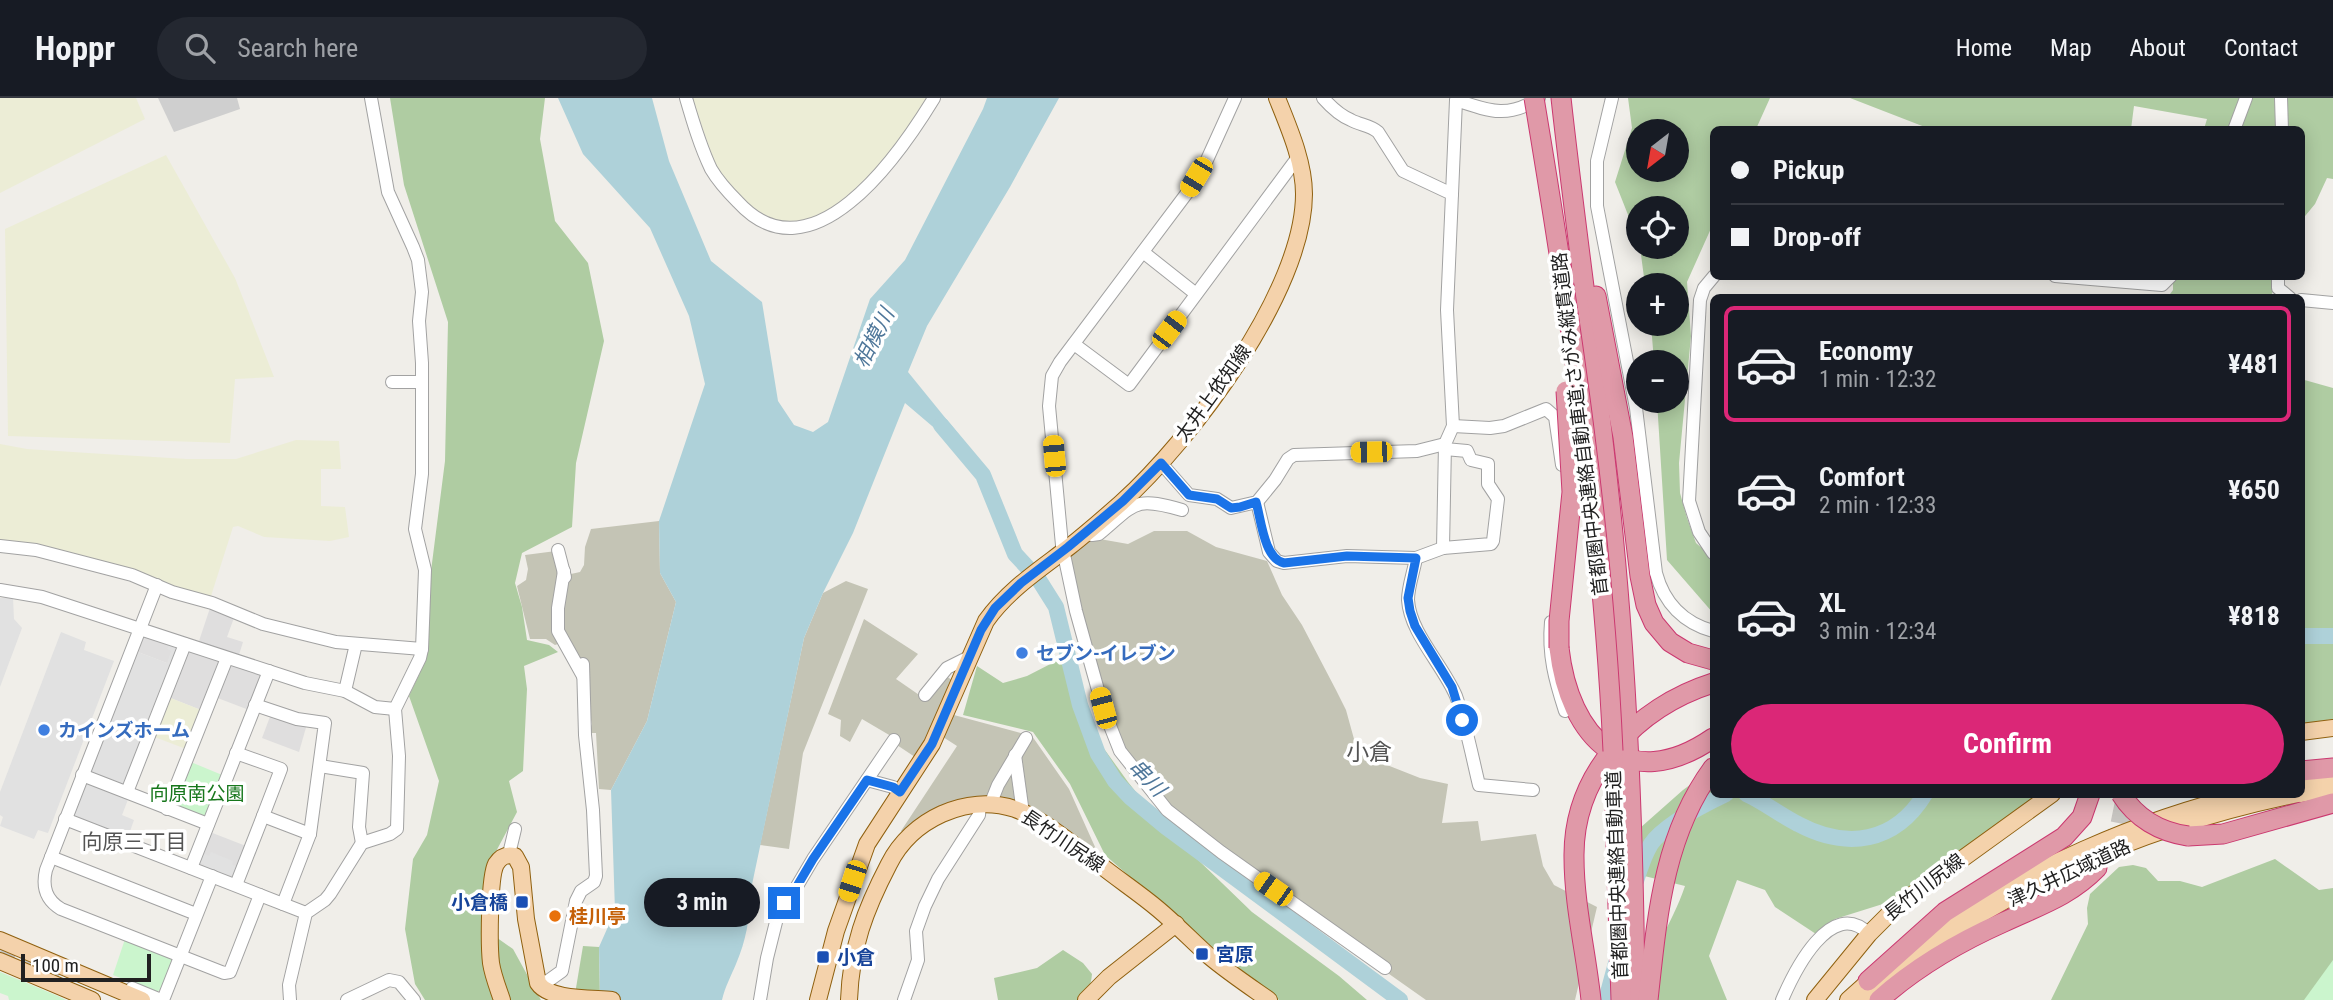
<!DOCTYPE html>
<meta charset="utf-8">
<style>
body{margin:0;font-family:"Roboto Condensed","Noto Sans JP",sans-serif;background:#242831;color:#f1f3f6;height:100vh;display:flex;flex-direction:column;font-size:26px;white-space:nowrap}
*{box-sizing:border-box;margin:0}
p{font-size:23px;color:#9ea1a6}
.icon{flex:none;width:38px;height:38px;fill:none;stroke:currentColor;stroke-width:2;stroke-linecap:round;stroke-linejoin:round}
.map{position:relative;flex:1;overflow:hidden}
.drawer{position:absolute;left:1710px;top:196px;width:595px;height:504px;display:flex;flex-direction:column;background:#171b24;border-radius:10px;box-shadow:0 4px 18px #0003}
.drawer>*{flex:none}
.top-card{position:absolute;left:1710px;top:28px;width:595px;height:154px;border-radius:10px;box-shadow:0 4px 18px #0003;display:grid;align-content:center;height:154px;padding:0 21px;background:#171b24}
.needle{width:46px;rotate:211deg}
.buttons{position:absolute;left:1626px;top:21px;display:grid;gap:14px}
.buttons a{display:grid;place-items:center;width:63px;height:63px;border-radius:50%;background:#171b24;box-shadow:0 4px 18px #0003;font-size:35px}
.scale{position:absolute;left:21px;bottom:18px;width:130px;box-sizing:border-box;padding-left:7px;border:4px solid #212121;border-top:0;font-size:19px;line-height:24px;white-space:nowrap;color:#212121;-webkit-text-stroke:5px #fff;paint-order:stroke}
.end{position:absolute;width:32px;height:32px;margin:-16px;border:9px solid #1a73e8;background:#fff;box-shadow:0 0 0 4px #fff}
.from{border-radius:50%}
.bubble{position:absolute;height:49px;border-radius:24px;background:#171b24;box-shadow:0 4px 18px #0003;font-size:23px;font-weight:700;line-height:49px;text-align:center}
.car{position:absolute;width:21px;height:42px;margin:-21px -10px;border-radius:9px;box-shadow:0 0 5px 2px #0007;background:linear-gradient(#f5c518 24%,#345 0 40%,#f5c518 0 76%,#345 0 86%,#f5c518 0)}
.top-card b{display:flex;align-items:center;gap:24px;height:66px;font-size:26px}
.top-card b+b{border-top:2px solid #363941}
.top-card i{width:18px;height:18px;background:#f1f3f6}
ul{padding:12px 0 0;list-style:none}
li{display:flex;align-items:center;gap:21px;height:116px;margin:0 14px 10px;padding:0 7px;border:4px solid transparent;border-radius:10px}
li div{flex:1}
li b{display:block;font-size:26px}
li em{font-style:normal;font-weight:700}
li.selected{border-color:#db2777}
li>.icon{width:63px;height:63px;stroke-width:1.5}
.primary-button{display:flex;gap:14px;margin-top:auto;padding:14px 21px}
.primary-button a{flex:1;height:80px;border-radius:42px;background:#db2777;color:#fff;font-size:28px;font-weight:700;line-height:80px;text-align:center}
header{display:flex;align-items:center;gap:42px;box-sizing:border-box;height:98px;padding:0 35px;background:#171b24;border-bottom:2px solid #363941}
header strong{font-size:33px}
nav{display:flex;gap:38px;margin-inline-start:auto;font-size:24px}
.search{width:490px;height:63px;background:#242831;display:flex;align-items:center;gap:18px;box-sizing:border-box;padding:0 24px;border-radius:38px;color:#9ea1a6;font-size:26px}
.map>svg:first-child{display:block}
</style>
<header>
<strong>Hoppr</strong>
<div class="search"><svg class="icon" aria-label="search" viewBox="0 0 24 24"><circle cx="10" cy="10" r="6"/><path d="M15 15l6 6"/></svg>Search here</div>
<nav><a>Home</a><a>Map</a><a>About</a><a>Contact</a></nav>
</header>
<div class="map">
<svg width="2333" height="902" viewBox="0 0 2333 902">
<rect width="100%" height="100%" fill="#f0eee9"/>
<g fill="#dfdede">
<path d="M210 510 235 517 227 539 243 544 238 560 198 546Z"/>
<path d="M144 538 176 547 178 550 172 567 138 554Z"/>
<path d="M189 551 218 561 220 565 201 612 168 599Z"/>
<path d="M232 565 260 575 262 578 249 612 215 599Z"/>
<path d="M271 616 307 626 299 654 262 640Z"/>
<path d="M210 734 246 748 235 778 231 780 199 768 198 764Z"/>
</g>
<path fill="#cfcfcf" d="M158 0H237L240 11 174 34Z"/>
<g fill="#c4c4b5">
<path d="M659 423 660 475 676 504 647 623 611 692 599 691 596 635H589L592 626 579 566 562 534 565 487 569 485 571 476 580 474 584 467 585 449 591 431Z"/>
<path d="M1154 433H1187L1216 449 1267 463 1282 497 1302 527 1336 592 1346 612 1354 641 1387 667 1420 680 1448 686 1442 725 1478 723 1481 743 1536 736 1543 768 1554 787 1597 809 1575 902H1426L1182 730 1115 648 1061 466 1094 440 1128 446Z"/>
<path d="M556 453 559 469 561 545 555 547 546 541H530L517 488 526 482 528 471 525 457Z"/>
<path d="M846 483 868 491 803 655 789 751 760 747 804 540 823 495Z"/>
<path d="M864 521 918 556 896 581 925 601 944 577 954 583 939 618 915 659 894 645 896 641 862 621 850 644 840 638 841 622 828 616Z"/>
<path d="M954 617 1032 638 1069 691 1100 760 988 702 904 735 901 733 957 648 943 639Z"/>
</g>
<g fill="#ecedd6">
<path d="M0 0H136L145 21 0 95Z"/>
<path d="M692 0H928L884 63 841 104 814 121 797 126 763 121 726 84 714 63Z"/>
<path d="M166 57 235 180 274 279 235 281 230 345 8 338 5 131Z"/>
<path d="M296 342 339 343 341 371H321V408L345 409 349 439 330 443 264 439 238 428 233 429 211 498 207 501 0 445V346L27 351 88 355 187 361H236Z"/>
<path d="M168 599 201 612 186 651 152 638Z"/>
</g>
<g fill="#afcca2" fill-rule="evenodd">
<path d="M390 0H545L540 41 555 123 588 165 604 243 576 365 572 429 522 455 515 485 522 509 527 542 549 547 558 554 524 568 527 591 523 673 509 683 517 714 493 759 486 832 513 851 541 902H425L415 886 405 831 413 761 427 737 439 683 409 598 423 568 431 473 445 363 448 224 404 87Z"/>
<path d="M1628 0H1770L1756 31 1713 32V126L1687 184 1691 238 1679 365 1680 395 1687 420 1696 445 1713 460V515L1667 462 1657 303H1676V264H1654L1651 226H1676V187H1645L1640 149H1676V110H1638V142L1615 84 1632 30ZM1638 33H1676V72H1638Z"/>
<path d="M1850 0H2333V81L2327 80 2315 106 2301 123V32L2204 31 2207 21 2134 8 2131 31H1930Z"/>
<path d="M2173 179H2281L2270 199 2167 200 2173 192Z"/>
<path d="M2301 281 2333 290V621L2301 626Z"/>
<path d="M1066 558 1097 641 1128 684 1163 728 1252 814 1339 878 1367 902H1279L1178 821 1105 757 1070 686 1033 634 963 617 977 568 1003 585 1027 578Z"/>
<path d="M1713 670V696L2042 697 1886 805 1835 821 1816 836 1775 809 1765 792 1737 782 1709 858 1727 902H1637C1646 861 1672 827 1685 788L1628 774 1631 738 1683 692Z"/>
<path d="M2275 761 2319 792 2333 790V902H2051L2088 826 2087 810 2090 796 2119 769 2133 767 2146 770 2158 783H2180L2202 789Z"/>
<path d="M583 848 599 849 600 902H574Z"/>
<path d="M1063 852 1083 865 1092 876C1091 889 1087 895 1077 902H998L994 880 1037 870Z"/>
</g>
<g fill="#cbf5cd">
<path d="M186 662 227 679 208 726 167 711Z"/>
<path d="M125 841 170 859 172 863 160 892 156 894 113 877Z"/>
<path d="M2333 862V902H2304Z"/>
<path d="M0 874 58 898 66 902H9L8 898 0 895Z"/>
</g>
<g fill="#e1e1e1">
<path d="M0 500H13L14 521 22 530 0 589Z"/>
<path d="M61 534 86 544 84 552 114 563 48 735 38 732 34 741 0 728 3 719 0 717V694Z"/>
<path d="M170 545 178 551 125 686 122 688 93 677 91 673 138 554 167 565 171 553 167 551Z"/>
<path d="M87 685 129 699 122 717 134 722 128 739 76 720 74 716Z"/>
<path d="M211 754 233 763 232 767 238 769 234 778 229 776 228 779 203 769 204 766 199 764 203 755 209 758Z"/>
</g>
<path fill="#aed1d9" d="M558 0H652L669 63 711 163 762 204 778 303 794 327 813 334 828 324 870 201 905 162 983 11 987 0H1059L1010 89 927 228 908 274 960 338 952 345 905 305 853 435 823 495 804 540 750 796C750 820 746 843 736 866 731 878 725 889 722 902H600L599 849 615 813 611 692 647 623 676 504 660 475 659 423 705 286 689 218 650 130 583 56Z"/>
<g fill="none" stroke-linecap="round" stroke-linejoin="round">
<g stroke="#aed1d9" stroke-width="16">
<path d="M941 327 983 377 1015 456 1039 482 1056 509 1080 607 1098 656 1115 683 1130 699 1166 729 1400 902"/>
<path d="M2301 538H2333"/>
<path d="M1746 696C1764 704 1780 717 1798 726 1847 752 1895 745 1925 696"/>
<path d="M1636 783C1640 770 1644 757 1651 746 1664 727 1705 706 1726 696"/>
<path d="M1606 902 1616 865"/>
</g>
<path stroke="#c7c5c1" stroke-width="16" stroke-dasharray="16 8" stroke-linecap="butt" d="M0 853 72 883"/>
<path stroke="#c7c5c1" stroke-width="19" stroke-dasharray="19 10" stroke-linecap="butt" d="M2109 752 2119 731 2126 696"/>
<defs>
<g id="minor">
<path d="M686 0C693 24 700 48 711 71 718 83 728 94 738 104 811 184 898 59 934 0"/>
<path d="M1235 0 1206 64 1187 95 1060 264 1052 278 1049 308 1062 447 1076 513 1103 610 1120 653 1167 712 1221 754 1385 870"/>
<path d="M1612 0 1597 63V108L1636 310 1656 475C1664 505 1684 525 1713 533"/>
<path d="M2281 0 2282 32"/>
<path d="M2234 32 2246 0"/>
<path d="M1452 96 1456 2C1489 13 1508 21 1539 0"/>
<path d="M1143 154 1196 196"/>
<path d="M2055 178 2162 187 2171 178"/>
<path d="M2278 178V190L2290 200"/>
<path d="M2301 202 2333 205"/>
<path d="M1074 246 1129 287 1298 59"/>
<path d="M392 284H421"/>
<path d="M1453 328 1490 330 1504 328 1546 311 1555 319 1562 367"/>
<path d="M1161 365 1189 397 1217 401 1231 410 1257 404 1275 382 1288 361 1294 357 1417 353 1445 346"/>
<path d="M1257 404 1269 454 1277 463 1284 465 1347 458 1416 460 1443 450 1445 346 1453 328 1447 212 1452 96 1403 73 1378 34C1370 27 1360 27 1351 22 1339 17 1331 9 1323 0"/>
<path d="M1086 435 1092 437 1099 436C1136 405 1134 398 1182 412"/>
<path d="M0 448 36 452 132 477 172 494 212 505 263 526 336 544 422 551"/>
<path d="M1443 450 1491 446 1493 443 1498 401 1488 386V366L1471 362 1467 353 1445 351"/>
<path d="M558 452 565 479"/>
<path d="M1713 455 1699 434 1689 403 1700 202 1704 190 1714 178"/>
<path d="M1416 460C1414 473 1408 488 1408 502 1410 535 1443 567 1456 598 1466 626 1472 658 1479 687L1533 692"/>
<path d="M564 473 558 510V533L583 578"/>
<path d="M157 487 46 772C42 789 46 802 61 811L224 875 230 874 260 797"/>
<path d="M0 492 42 499 305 585 345 593 375 609 395 611"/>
<path d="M1551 524C1548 557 1555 582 1565 613"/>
<path d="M345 593 356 546"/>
<path d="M925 597 947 570 969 559"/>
<path d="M255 607 297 621 325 625 310 736 283 806"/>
<path d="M236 655 281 671 263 718 310 736"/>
<path d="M1015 657 1023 715"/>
<path d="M320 668 363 675 359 729 362 745"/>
<path d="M82 677 208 726"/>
<path d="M867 682 893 689 900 694"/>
<path d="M127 694 185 546"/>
<path d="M990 707 998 687 1026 640"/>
<path d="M167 711 227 560"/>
<path d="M65 721 306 815"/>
<path d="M509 756 515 731"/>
<path d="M51 759 196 816"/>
<path d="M191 770 269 573"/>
<path d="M236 787 263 718"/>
<path d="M538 885 548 883 562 873 576 803 581 793 594 784 596 778 593 712 585 637 583 566"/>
<path d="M132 890 161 902"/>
<path d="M163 902 212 778"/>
<path d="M290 902 289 887 306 815 325 802 330 796 362 745 390 736 397 731 399 658 395 611 420 560 422 551 425 472 415 431 422 376V265L419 223 422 194 418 162 413 149 388 94 371 0"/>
<path d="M347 902 389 882 399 884 414 902"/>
<path d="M760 902 767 860 779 812 790 800 813 761 894 642"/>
<path d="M904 902 918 862 916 833 925 808 938 781 979 717 980 707"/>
<path d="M1782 902C1794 874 1831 798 1869 836"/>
</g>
<g id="major">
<path d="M2301 634 2333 630"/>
<path d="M2301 684 2333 679"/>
<path d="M2301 696 2333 690"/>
<path d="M1932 835C2027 772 2136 722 2247 696"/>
<path d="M0 842 142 902"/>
<path d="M0 863 92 902"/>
<path d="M502 902C498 890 493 878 491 865 489 848 489 779 496 766 501 758 506 756 515 758L521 769 526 821 538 885C549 902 592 900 612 902"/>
<path d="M818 902 836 833 867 746 932 646 986 523C1008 492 1039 472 1069 449 1087 435 1104 420 1121 405 1191 342 1304 193 1304 96 1304 64 1289 30 1277 0"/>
<path d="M849 902C851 849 865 812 889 766 911 722 966 695 1015 711 1045 722 1073 747 1099 766 1119 782 1139 795 1158 811 1176 826 1192 843 1209 858 1228 874 1249 888 1269 902"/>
<path d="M1086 902 1109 879 1176 826"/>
<path d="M1815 902 1869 836 1897 808 2052 696"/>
<path d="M1848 902 1877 876"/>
<path d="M1864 902C1983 795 2142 728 2298 696"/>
</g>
<g id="highway">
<path d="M1561 0C1580 172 1607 343 1620 516 1630 644 1634 773 1635 902"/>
<path d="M1596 198 1623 339 1640 478 1646 507 1654 525 1670 544 1688 555 1713 562"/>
<path d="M1559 550C1569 640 1627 699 1713 640"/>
<path d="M1613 653 1621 902"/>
<path d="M2301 673 2333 670"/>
<path d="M2188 738 2223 736 2333 705"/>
<path d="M1868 883 1945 814 2064 739 2082 719 2090 696"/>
<path d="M1591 902C1586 854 1574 807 1574 759 1573 675 1637 609 1713 585"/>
<path d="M1648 902C1657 820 1663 738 1713 670"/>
<path d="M1879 902C1916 869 1959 844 2004 824 2038 808 2070 798 2097 770"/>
</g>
</defs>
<use href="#minor" stroke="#a2a2a2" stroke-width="14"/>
<use href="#major" stroke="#8f600f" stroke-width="18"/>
<use href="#highway" stroke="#cb3970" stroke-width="21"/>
<use href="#minor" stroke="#fff" stroke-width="12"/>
<use href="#major" stroke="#f4d2ab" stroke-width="16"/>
<use href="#highway" stroke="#e099a8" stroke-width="19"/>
<defs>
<g id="highway-bridge">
<path d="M1534 0C1570 216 1603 433 1613 653"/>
<path d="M1559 550V523L1572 394 1566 293"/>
<path d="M2121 696C2136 720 2160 734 2188 738"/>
</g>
</defs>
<use href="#highway-bridge" stroke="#cb3970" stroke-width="21" stroke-linecap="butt"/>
<use href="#highway-bridge" stroke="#e099a8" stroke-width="19"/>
</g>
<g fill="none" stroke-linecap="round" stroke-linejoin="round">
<path stroke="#1a73e8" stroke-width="9" d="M784 805 790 800 813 761 867 682 893 689 900 694 932 646 981 532 995 510 1021 485 1068 449 1123 403 1161 365 1189 397 1217 401 1231 410 1240 409 1256 404C1261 421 1264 461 1284 465L1347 458 1416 460 1408 500 1410 513 1415 528 1452 589 1462 622"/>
</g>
<g fill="#3f7fe0" stroke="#fff" stroke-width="2.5">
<circle cx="1022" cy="555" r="7"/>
<circle cx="44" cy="632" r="7"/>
</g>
<g fill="#1a4fb4" stroke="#fff" stroke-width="2.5">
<rect x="515" y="797" width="14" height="14" rx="3.5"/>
<rect x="1195" y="849" width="14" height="14" rx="3.5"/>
<rect x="816" y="852" width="14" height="14" rx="3.5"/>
</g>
<circle fill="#e8710a" stroke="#fff" stroke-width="2.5" cx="555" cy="818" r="7"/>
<g text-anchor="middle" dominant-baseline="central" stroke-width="7" stroke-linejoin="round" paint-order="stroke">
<g font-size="19" fill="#212121" stroke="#fff">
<text transform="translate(1213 295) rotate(-54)">太井上依知線</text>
<text transform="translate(1580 326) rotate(-97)">首都圏中央連絡自動車道;さがみ縦貫道路</text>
<text transform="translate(1063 743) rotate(34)">長竹川尻線</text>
<text transform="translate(2069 775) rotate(-25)">津久井広域道路</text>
<text transform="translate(1617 777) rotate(-92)">首都圏中央連絡自動車道</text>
<text transform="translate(1924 789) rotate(-38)">長竹川尻線</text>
</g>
<g font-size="19" font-weight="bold" fill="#366cbe" stroke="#fff" text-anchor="start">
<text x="1036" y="555">セブン-イレブン</text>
<text x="58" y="632">カインズホーム</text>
</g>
<g font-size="19" fill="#17771c" stroke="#fff">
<text x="197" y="695">向原南公園</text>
</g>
<g font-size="19" font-weight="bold" fill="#164399" stroke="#fff" text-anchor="start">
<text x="508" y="804" text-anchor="end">小倉橋</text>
<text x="1216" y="856">宮原</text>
<text x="837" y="859">小倉</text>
</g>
<g font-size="19" font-weight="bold" fill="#c56008" stroke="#fff" text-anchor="start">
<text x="569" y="818">桂川亭</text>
</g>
<g font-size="21" font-style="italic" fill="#4f779a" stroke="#fff">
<text transform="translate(874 240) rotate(-63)">相模川</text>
<text transform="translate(1147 680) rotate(46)">串川</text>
</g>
<g font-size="21" fill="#545454" stroke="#fff">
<text x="134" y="744">向原三丁目</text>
</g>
<g font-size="23" fill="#545454" stroke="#fff">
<text x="1369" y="654">小倉</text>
</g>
</g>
</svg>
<div class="buttons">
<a><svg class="needle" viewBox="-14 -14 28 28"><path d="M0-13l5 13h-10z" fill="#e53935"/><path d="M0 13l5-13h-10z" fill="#9ea1a6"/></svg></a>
<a><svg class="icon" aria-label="locate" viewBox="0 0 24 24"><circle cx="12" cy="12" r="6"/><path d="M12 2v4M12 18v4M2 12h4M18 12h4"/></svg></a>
<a>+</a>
<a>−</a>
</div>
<div class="scale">100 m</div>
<i class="end from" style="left:1462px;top:622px"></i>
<i class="end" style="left:784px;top:805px"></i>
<div class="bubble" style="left:644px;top:780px;width:116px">3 min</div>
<i class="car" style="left:1196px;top:79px;rotate:211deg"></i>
<i class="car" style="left:1169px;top:232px;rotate:37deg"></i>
<i class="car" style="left:1371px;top:354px;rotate:269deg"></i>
<i class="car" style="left:1054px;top:358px;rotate:355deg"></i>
<i class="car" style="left:1103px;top:610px;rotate:345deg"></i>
<i class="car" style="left:852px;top:783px;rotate:198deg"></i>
<i class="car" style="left:1273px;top:791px;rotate:305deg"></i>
<div class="top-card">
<b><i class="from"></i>Pickup</b>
<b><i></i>Drop-off</b>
</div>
<section class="drawer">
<ul>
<li class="selected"><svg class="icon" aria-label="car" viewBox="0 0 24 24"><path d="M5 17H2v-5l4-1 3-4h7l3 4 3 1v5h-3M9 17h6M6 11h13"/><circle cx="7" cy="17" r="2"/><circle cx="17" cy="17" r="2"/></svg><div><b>Economy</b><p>1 min · 12:32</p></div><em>¥481</em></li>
<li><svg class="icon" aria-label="car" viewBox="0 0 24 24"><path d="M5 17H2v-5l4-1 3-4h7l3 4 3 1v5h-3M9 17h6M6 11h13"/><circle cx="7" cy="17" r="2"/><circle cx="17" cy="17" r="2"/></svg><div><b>Comfort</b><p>2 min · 12:33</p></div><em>¥650</em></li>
<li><svg class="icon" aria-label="car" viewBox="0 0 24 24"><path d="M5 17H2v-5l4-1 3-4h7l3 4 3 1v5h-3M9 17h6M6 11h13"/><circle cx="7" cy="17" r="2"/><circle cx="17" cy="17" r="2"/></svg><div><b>XL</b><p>3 min · 12:34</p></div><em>¥818</em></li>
</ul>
<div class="primary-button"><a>Confirm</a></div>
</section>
</div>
